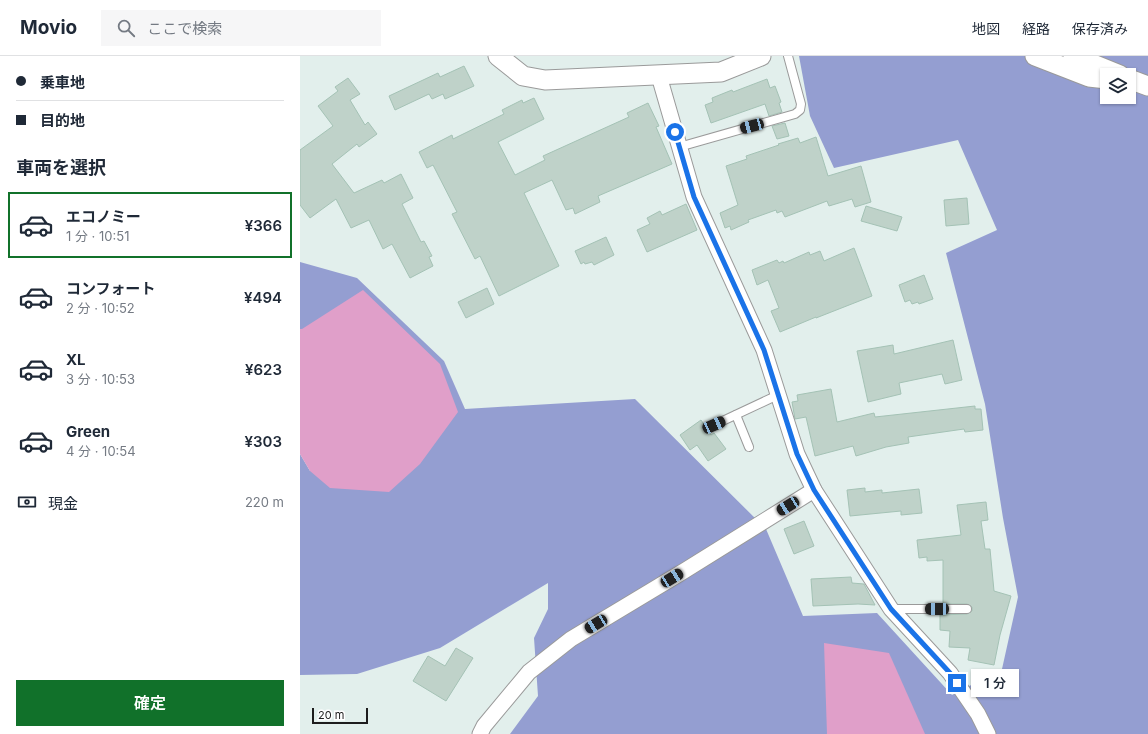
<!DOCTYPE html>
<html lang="ja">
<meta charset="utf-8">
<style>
body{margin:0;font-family:Inter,"Noto Sans JP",sans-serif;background:#f6f6f7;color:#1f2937;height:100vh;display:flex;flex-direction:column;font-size:15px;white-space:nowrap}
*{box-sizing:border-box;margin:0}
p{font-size:13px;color:#747a83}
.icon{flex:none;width:22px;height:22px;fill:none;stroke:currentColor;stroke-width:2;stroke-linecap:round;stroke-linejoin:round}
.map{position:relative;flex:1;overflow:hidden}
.side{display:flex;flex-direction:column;background:#fff;width:300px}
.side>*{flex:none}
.guide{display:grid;align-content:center;height:88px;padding:0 16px;background:#fff}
.buttons{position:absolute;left:800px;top:12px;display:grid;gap:8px}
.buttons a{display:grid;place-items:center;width:36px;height:36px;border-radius:0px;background:#fff;box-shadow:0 1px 3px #0004;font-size:20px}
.scale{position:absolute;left:12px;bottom:10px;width:56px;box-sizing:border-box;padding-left:4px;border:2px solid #1d1d1d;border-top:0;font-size:11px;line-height:14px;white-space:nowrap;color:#1d1d1d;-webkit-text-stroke:3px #fff;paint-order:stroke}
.end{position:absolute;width:18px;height:18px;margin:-9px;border:5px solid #1a73e8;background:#fff;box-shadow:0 0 0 2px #fff}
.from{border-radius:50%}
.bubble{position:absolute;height:28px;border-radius:0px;background:#fff;box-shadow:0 1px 3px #0004;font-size:13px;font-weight:600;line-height:28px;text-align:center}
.car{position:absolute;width:12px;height:24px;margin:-12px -6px;border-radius:5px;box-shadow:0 0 3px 1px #0007;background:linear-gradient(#222 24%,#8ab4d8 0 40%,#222 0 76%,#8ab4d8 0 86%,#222 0)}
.guide b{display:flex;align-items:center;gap:14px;height:38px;font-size:15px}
.guide b+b{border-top:1px solid #e0e1e3}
.guide i{width:10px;height:10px;background:#1f2937}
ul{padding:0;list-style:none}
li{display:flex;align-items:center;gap:12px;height:66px;margin:0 8px 6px;padding:0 8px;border:2px solid transparent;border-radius:0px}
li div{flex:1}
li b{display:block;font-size:15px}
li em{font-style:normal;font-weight:600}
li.on{border-color:#11712a}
li>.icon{width:36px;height:36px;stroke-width:1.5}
h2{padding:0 16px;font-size:18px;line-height:48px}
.pay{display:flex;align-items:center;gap:10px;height:44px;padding:0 16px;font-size:15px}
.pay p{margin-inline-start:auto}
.cta{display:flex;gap:8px;margin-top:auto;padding:8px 16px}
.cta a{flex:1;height:46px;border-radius:0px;background:#11712a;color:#fff;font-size:16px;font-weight:600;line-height:46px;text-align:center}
header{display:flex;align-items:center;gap:24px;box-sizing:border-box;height:56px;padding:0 20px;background:#fff;border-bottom:1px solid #e0e1e3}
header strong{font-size:19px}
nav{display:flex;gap:22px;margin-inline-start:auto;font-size:14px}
.search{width:280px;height:36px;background:#f6f6f7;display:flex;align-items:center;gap:10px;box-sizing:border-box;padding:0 14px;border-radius:0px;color:#747a83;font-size:15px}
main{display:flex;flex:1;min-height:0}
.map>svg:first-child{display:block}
</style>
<header>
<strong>Movio</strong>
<div class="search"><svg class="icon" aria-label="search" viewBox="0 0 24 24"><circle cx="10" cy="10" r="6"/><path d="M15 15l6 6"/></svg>ここで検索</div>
<nav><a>地図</a><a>経路</a><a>保存済み</a></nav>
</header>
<main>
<section class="side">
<div class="guide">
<b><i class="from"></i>乗車地</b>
<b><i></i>目的地</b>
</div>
<h2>車両を選択</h2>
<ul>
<li class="on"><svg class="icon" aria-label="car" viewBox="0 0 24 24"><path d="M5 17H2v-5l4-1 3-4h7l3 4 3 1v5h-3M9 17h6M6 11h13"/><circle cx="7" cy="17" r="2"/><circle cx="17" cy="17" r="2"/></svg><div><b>エコノミー</b><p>1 分 · 10:51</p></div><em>¥366</em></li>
<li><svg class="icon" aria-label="car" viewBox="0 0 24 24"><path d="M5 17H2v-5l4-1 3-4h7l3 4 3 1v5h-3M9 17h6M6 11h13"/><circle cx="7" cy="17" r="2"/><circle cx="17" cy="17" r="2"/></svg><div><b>コンフォート</b><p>2 分 · 10:52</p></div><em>¥494</em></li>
<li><svg class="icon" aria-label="car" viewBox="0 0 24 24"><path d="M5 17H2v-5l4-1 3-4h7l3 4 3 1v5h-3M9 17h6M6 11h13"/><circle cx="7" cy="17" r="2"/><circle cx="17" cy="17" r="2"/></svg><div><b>XL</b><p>3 分 · 10:53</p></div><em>¥623</em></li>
<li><svg class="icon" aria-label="car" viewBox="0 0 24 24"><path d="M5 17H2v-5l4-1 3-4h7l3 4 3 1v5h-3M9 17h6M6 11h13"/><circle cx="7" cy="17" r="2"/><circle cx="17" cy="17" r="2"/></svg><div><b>Green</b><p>4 分 · 10:54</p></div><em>¥303</em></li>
</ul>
<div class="pay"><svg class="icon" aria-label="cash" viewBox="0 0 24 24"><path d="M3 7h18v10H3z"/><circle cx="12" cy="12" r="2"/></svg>現金<p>220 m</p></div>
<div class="cta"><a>確定</a></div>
</section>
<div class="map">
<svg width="848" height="678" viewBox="0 0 848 678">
<rect width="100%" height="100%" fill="#e2efec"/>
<path fill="#949ed1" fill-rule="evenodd" d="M499 0H848V678H210L238 640 234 582 248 553V527L140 592 57 618 0 619V398L10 415 2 273H0V206L57 222 144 305 165 353 335 343 466 473 503 560 577 557 652 639 702 613 718 541 703 462 685 348 646 197 697 174 658 84 534 112 510 60ZM807 19H829V41H807Z"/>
<g fill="#e09fc9">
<path d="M63 234 140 308 158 356 120 408 89 436 30 432 10 415 0 398V273H2Z"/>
<path d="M524 587 589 597 625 678H527Z"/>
</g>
<g fill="#bfd2c9" stroke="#a4c2b5">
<path d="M164 10 174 30 145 43 143 38 132 43 129 38 95 54 89 40 138 17 140 21Z"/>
<path d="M48 22 60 38 50 44 65 69 68 66 77 78 59 91 57 88 32 108 54 137 82 124 84 127 101 118 113 142 102 148 121 186 124 185 132 200 129 201 133 210 110 222 92 188 83 193 69 164 51 172 36 143 10 162 0 149V94L33 70 18 50 38 35 35 31Z"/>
<path d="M467 23 470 32 475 30 481 46 479 47 482 56 469 60 465 48 411 67 405 49 413 46 412 42 432 34 433 36Z"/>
<path d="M234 42 244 63 198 86 215 119 245 104 243 100 329 61 327 57 348 47 359 70 356 71 372 108 298 140 300 146 275 158 273 152 266 154 252 124 224 137 259 210 199 240 180 200 175 203 152 158 157 156 133 109 127 112 119 96 152 79 153 83 204 58 202 54 222 44 223 47Z"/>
<path d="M485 67 489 80 477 83 472 70Z"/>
<path d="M516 81 528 120 561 110 571 146 555 151 552 143 529 150 527 145 485 161 482 155 477 157 476 154 448 164 449 166 431 174 430 170 425 172 420 157 438 149 426 110 447 103 446 100 479 89 478 88 498 82 500 87Z"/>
<path d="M667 142 669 168 646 170 644 144Z"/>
<path d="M386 148 397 174 347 196 337 174 350 168 347 162 360 155 362 159Z"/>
<path d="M566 150 602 161 597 175 561 165Z"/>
<path d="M306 181 314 199 294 209 292 206 285 208 284 206 281 208 275 195Z"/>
<path d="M554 192 572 240 516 262V261L480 276 471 255 479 252 468 224 457 229 452 214 477 204 479 207 483 205 484 207 509 196 510 199 520 195 524 205Z"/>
<path d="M624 219 633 243 619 248 618 246 612 248 610 244 605 246 599 229Z"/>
<path d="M187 232 194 248 166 262 158 246Z"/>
<path d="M653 284 662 324 645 328 642 318 599 327 601 338 568 346 557 295 593 289 594 298Z"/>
<path d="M531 333 537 366 574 357 575 361 675 350V353H681L683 374 665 376 664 373 608 381 609 387 586 391 556 400 553 390 515 400 506 361 495 363 492 346 498 345 497 339Z"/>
<path d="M401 364 411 379 414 377 426 393 408 405 397 389 390 394 380 379Z"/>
<path d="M565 432V436L582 434V437L619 433 622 457 601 459V455L550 460 547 434Z"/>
<path d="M686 446 688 464 681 465 685 493H690L694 535 711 540 700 579 694 609 668 604 670 592 649 591 650 575 640 574V559L667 558 672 555V551L667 548H643V504L627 505V501L619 502 617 484 661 479 657 449Z"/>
<path d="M504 465 514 490 494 498 484 473Z"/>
<path d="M551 521 552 527 564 528 575 549 558 548 513 550 511 523Z"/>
<path d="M156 592 173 602 146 645 113 625 128 600 145 610Z"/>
</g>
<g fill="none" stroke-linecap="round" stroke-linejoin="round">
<defs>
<g id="service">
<path d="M379 91 495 58 500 54 501 48 488 0"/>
<path d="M436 359 449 391"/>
<path d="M414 369 478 339"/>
<path d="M591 553H667"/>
</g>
<g id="minor">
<path d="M359 20 394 141 464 294 497 398 514 434 591 553 650 617 678 658 688 678"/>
<path d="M180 678 184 670 229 616 271 583 384 515 514 434"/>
</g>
<g id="tertiary">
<path d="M198 0 223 20 245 24 421 16 461 0"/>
<path d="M735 0 789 21 807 23"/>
<path d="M773 0 820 19"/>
<path d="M829 23 848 30"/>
</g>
</defs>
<use href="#service" stroke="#9a9a9a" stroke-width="10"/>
<use href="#minor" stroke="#9a9a9a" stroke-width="17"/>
<use href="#tertiary" stroke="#9a9a9a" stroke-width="21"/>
<use href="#service" stroke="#fff" stroke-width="8"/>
<use href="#minor" stroke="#fff" stroke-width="15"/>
<use href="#tertiary" stroke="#fff" stroke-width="19"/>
</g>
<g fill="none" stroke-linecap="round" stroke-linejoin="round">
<path stroke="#1a73e8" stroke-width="5" d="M375 76 394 141 464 294 497 398 514 434 591 553 650 617 657 627"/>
</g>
</svg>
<div class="buttons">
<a><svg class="icon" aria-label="layers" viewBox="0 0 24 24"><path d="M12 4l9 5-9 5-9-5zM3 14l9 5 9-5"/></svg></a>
</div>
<div class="scale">20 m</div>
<i class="end from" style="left:375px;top:76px"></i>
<i class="end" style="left:657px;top:627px"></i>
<div class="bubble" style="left:671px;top:613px;width:48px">1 分</div>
<i class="car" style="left:452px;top:70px;rotate:255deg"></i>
<i class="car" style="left:414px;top:369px;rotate:66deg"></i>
<i class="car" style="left:488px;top:450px;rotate:238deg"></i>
<i class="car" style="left:372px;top:522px;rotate:59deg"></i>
<i class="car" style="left:637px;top:553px;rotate:270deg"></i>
<i class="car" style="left:296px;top:568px;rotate:239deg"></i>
</div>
</main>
